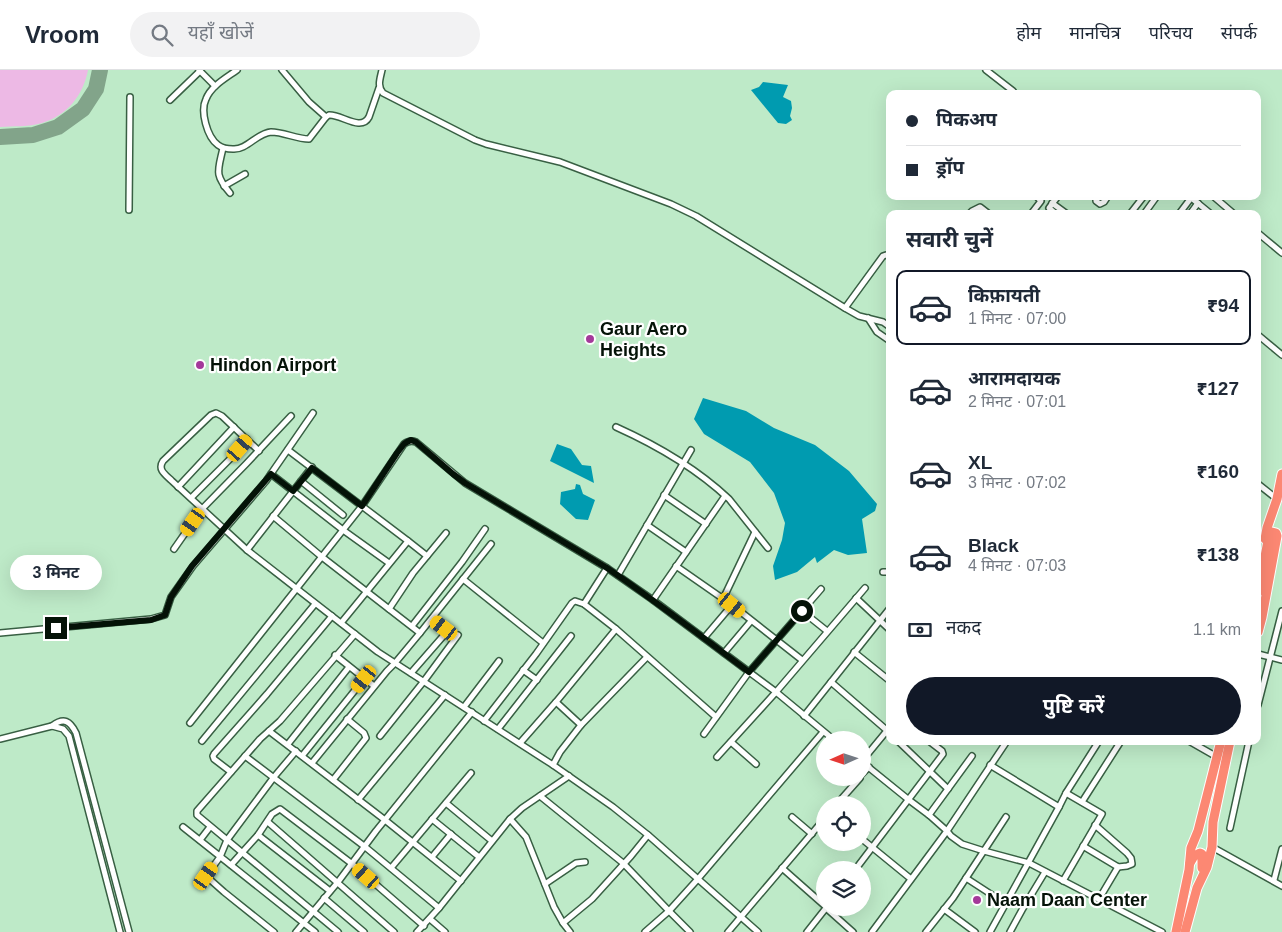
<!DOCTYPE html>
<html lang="hi">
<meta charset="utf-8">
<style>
body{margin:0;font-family:Arial,"Noto Sans Devanagari",sans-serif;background:#f2f2f3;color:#1f2937;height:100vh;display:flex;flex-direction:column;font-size:19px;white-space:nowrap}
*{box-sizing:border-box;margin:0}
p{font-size:16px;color:#747a83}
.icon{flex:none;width:28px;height:28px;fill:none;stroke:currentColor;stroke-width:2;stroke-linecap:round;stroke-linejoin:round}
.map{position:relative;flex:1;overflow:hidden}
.details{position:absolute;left:886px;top:140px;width:375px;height:535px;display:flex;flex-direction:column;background:#fff;border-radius:10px;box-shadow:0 5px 20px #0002}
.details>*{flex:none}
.top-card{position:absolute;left:886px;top:20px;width:375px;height:110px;border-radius:10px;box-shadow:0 5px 20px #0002;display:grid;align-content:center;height:110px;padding:0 20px;background:#fff}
.needle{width:32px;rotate:267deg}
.controls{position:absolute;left:816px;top:661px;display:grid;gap:10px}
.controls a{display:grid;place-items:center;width:55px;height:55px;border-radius:50%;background:#fff;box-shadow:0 5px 20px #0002;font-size:25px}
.end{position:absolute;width:22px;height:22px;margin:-11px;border:6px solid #041207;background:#fff;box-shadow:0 0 0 2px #fff}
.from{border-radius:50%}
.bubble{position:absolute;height:35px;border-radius:18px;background:#fff;box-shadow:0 5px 20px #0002;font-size:16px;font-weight:700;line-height:35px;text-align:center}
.car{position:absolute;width:15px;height:30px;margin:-15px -8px;border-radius:6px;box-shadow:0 0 4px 1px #0007;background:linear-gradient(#f5c518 24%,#345 0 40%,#f5c518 0 76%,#345 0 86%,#f5c518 0)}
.top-card b{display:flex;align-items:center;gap:18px;height:48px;font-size:19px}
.top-card b+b{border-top:1px solid #e0e1e3}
.top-card i{width:12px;height:12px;background:#1f2937}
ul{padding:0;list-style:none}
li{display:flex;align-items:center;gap:15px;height:75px;margin:0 10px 8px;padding:0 10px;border:2px solid transparent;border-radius:10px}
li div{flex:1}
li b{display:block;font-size:19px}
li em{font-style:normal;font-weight:700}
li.current{border-color:#111827}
li>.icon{width:45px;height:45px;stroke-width:1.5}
h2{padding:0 20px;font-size:22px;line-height:60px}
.pay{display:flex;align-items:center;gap:12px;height:55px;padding:0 20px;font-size:19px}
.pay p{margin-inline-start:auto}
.action{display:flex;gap:10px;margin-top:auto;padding:10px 20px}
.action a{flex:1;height:58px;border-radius:30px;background:#111827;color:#fff;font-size:20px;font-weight:700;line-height:58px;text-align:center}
header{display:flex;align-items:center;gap:30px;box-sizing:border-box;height:70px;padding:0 25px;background:#fff;border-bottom:1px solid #e0e1e3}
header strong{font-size:24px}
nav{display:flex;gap:28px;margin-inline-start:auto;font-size:18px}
.search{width:350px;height:45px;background:#f2f2f3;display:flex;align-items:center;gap:12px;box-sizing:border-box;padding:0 18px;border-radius:28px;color:#747a83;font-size:19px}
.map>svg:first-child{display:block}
</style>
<header>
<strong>Vroom</strong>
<div class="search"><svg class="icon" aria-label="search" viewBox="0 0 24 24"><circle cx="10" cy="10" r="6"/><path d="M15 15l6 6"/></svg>यहाँ खोजें</div>
<nav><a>होम</a><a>मानचित्र</a><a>परिचय</a><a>संपर्क</a></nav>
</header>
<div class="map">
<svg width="1282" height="862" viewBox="0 0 1282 862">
<rect width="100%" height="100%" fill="#beeac8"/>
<path fill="#edb9e5" d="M0 0H88C83 25 68 45 42 53 29 57 14 56 0 57Z"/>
<g fill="#009bb0">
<path d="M763 12 788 15 783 27 791 31 792 38 790 46 792 50 786 54 778 53 751 20 759 17Z"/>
<path d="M703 328 746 341 774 358 815 375 849 401 877 434 875 441 862 449 867 483 848 485 834 480 817 493 815 487 797 502 775 510 773 496 782 470 785 453 774 423 750 392 704 364 694 349Z"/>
<path d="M557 374 571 379 582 395 591 396 594 413 550 391Z"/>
<path d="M576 414 580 415 583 424 595 430 588 450 576 449 560 434 561 422 575 419Z"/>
</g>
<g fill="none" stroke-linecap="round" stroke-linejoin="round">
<path stroke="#82a48a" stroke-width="16" d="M0 67 33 65 58 57 83 39 96 19 100 0"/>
<defs>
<g id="street">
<path d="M199 0 215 16"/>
<path d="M237 0C226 8 211 16 206 29 200 41 207 67 218 75 222 78 228 79 233 79 247 80 257 63 271 62 284 62 296 69 309 69L326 47 329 45C341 44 361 62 369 47L379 18"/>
<path d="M282 0 309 32 326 47"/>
<path d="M382 0C380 9 377 16 383 23L475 70 486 74 560 92 671 134 696 146 845 238 859 246 883 252 890 257"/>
<path d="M986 0 1013 21"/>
<path d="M170 30 200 1"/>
<path d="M223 78C218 101 214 104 230 123"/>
<path d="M224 116 245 104"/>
<path d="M1096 126V131L1100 134 1104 132 1108 126"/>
<path d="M1189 126 1211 144"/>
<path d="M1213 126 1234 144"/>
<path d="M1052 133 1067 144"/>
<path d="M129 140 130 27"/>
<path d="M969 144 972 141 980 137 989 144"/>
<path d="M1031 144 1041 131 1036 126"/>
<path d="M1056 144 1049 138 1058 126"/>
<path d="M1130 144 1144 126"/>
<path d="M1144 144 1157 126"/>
<path d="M1179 144 1191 128"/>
<path d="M1190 144 1198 133"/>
<path d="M1258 163 1282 183"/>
<path d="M845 238 883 186 886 185 890 187"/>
<path d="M868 248 877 262 890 271"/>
<path d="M1258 265 1282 285"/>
<path d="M616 357C656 375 696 398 729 429L768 478"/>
<path d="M288 380 408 471 427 486"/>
<path d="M259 381 222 346 216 343 211 345 163 391C157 400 166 405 172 411L247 480 378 582 553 695 613 737 648 765 758 862"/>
<path d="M271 404 343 460 389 493"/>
<path d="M301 411 343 445"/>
<path d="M1258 414 1277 429"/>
<path d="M178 417 234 357"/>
<path d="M664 425 706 454"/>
<path d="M191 428 232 387 247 369"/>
<path d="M273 446 322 487 420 563"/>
<path d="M647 455 686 482"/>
<path d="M174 479 202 439 246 394 291 346"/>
<path d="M247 480 312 397"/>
<path d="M676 496 732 535 802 590"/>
<path d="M883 502H890"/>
<path d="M618 505 691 380"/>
<path d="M463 509 543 573"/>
<path d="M856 528 890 560"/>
<path d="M723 529 755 462"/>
<path d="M653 530 725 426"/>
<path d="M584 534 607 498"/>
<path d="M389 539 413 503 446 463"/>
<path d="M802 541 827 561"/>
<path d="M341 553 408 471"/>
<path d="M412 556 462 492 485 459"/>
<path d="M0 563 151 549 165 545 171 527 193 496 266 411 313 343"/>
<path d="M704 568 732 535"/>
<path d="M854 582 890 611"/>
<path d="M724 583 751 551"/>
<path d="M1258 584 1282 590"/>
<path d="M335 585 374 616"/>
<path d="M523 600 537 610"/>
<path d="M411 603 445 564 446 560 432 549"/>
<path d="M831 612 890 663"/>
<path d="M556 632 581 655"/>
<path d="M1258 635 1282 541"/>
<path d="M464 637 499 591"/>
<path d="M804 646 890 538"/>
<path d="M484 651 536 584 572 533 575 531 584 534 616 559 716 647"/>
<path d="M190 653 362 436 404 374C408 371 411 370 416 372L465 413 607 498 653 530 776 622 834 670"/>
<path d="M52 656 63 659 69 666 120 862"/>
<path d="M498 659 571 566"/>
<path d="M269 661 385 750 461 811"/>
<path d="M704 664 749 602 821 519"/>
<path d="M380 666 424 611 458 565"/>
<path d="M0 669 52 656C64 647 70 651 76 663L129 862"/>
<path d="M202 671 315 534"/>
<path d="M898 671 948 719"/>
<path d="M1189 671 1217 687"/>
<path d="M731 672 756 694"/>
<path d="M520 673 556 632 616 559"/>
<path d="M288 674 349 597"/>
<path d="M245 686 364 776 439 838"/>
<path d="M302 686 364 609"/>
<path d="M717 687 776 622 865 518"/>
<path d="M862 691 890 657"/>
<path d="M862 692 909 730 929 745 947 761 951 766 962 774 984 781 1029 793 1162 862"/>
<path d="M312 693 387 601 395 593 420 563 491 474"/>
<path d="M553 695 560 682 581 655 647 587"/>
<path d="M990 695 1059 737"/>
<path d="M231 702 214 689 213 686 214 684 267 624 332 546"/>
<path d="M862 704 869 697"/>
<path d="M333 710 366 668 364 663 347 649"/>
<path d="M540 726 623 793 669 841 690 862"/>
<path d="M358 730 445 625"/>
<path d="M1082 732 1121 671"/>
<path d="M446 733 492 771"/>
<path d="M836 735 860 708"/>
<path d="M929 745 972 686"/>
<path d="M792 747 812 764"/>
<path d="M432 749 479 787"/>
<path d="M510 749 526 767 554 837 563 853 570 862"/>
<path d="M269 753 394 862"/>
<path d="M183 757 315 862"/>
<path d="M1230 758 1249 671"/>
<path d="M258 765 330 821"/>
<path d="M862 769 911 809"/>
<path d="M200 770 210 757"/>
<path d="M1083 776 1118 797 1127 796 1132 794 1131 788 1127 783 1095 755"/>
<path d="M1212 777 1282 816"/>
<path d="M432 787 451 764"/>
<path d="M231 795 258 765 272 744 280 739 351 793 424 856"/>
<path d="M391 798 471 703"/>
<path d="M782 798 825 836"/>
<path d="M855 800 943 684 942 681 929 671"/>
<path d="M966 808 1006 834"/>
<path d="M1274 810 1282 779"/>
<path d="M1063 811 1102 744 1066 723"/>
<path d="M545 814 576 793 585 792"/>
<path d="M324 828 364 862"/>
<path d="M1099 829 1118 797"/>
<path d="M944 839 975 862"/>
<path d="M430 849 445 862"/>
<path d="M563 853 592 829 631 786 648 765"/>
<path d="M274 862 224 822 206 806 220 787 227 770 274 707 296 681"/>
<path d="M296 862 338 812 376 761 472 642"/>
<path d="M338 862 197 745V741L260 669 280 651 355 564"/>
<path d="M417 862 439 838 510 749 522 738 569 706"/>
<path d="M645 862 669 841 697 810 823 662"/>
<path d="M728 862 825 748"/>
<path d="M807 862 826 838 853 862"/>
<path d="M872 862 947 761 1007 671"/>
<path d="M926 862 953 828 1006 747"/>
<path d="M990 862 1059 737 1066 723 1099 671"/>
<path d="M1010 862 1022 840 1045 802"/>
</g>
<g id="highway">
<path d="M1265 469 1267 458 1277 429 1282 404"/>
<path d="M1258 522 1269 466 1270 463 1272 462 1276 463 1277 466 1262 547 1258 562"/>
<path d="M1190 793 1194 786 1200 783 1202 784V798"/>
<path d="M1176 862 1189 800 1191 778 1198 761 1221 671"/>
<path d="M1185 862 1197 818 1207 797 1212 777 1213 752 1230 671"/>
</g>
</defs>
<use href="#street" stroke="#385f43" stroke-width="8"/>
<use href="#highway" stroke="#fff" stroke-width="11"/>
<use href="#street" stroke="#fff" stroke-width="5"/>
<use href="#highway" stroke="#fc8873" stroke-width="9"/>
</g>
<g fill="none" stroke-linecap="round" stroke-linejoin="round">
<path stroke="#041207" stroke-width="6" d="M56 558 151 550 165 545 171 527 192 496 271 404 293 421 312 398 362 436 397 383 404 374 407 372 411 370 416 372 453 404 465 413 607 498C656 531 702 567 749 602L802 541"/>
</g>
<g fill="#a4399a" stroke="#fefefe" stroke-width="2">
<circle cx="590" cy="269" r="5"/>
<circle cx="200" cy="295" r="5"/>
<circle cx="977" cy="830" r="5"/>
</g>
<g text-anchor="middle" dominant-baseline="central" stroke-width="4.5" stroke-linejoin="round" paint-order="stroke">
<g font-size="18" font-weight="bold" fill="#041207" stroke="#fefefe" text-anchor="start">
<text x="600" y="259">Gaur Aero<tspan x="600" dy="21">Heights</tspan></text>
<text x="210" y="295">Hindon Airport</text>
<text x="987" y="830">Naam Daan Center</text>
</g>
</g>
</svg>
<div class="controls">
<a><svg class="needle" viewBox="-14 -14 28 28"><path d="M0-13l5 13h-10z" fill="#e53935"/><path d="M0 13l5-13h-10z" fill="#747a83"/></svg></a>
<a><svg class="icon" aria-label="locate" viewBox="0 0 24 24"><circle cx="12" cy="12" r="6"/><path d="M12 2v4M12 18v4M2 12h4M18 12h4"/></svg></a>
<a><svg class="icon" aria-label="layers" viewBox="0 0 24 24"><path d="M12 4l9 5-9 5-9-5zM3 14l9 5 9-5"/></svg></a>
</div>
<i class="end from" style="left:802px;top:541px"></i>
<i class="end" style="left:56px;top:558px"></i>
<div class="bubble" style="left:10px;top:485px;width:92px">3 मिनट</div>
<i class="car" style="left:240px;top:378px;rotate:41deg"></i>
<i class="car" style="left:193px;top:452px;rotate:215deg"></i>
<i class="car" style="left:732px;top:535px;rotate:129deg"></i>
<i class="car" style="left:444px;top:558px;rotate:307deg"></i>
<i class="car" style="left:364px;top:609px;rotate:219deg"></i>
<i class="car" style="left:206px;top:806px;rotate:35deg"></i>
<i class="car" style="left:366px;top:806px;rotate:311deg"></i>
<div class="top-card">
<b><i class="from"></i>पिकअप</b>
<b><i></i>ड्रॉप</b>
</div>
<section class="details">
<h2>सवारी चुनें</h2>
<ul>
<li class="current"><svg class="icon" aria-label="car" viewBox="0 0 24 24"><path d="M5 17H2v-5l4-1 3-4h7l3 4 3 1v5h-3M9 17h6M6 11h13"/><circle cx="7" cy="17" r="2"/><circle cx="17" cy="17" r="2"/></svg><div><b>किफ़ायती</b><p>1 मिनट · 07:00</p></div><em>₹94</em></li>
<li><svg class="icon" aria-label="car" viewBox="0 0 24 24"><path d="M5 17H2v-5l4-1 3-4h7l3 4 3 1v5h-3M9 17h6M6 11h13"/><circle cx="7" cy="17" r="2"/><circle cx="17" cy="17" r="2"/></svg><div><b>आरामदायक</b><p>2 मिनट · 07:01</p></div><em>₹127</em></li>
<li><svg class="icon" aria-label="car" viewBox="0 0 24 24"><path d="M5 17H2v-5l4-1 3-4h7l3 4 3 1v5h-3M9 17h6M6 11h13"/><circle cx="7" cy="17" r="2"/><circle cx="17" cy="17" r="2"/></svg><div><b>XL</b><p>3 मिनट · 07:02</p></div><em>₹160</em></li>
<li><svg class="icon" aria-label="car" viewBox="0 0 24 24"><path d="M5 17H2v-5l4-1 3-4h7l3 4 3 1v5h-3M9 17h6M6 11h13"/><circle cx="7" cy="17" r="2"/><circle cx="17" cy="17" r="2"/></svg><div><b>Black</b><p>4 मिनट · 07:03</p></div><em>₹138</em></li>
</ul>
<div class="pay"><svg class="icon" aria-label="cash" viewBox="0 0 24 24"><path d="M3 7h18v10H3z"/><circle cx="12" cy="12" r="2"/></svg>नकद<p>1.1 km</p></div>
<div class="action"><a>पुष्टि करें</a></div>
</section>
</div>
